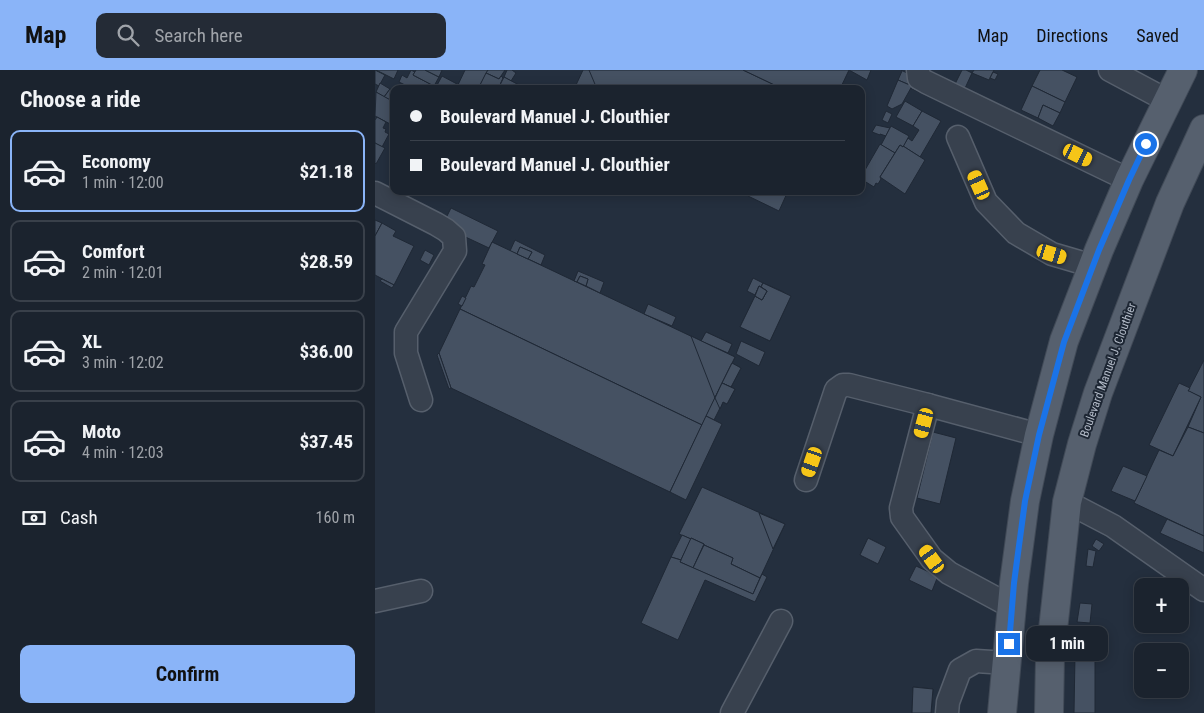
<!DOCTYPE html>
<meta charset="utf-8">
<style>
body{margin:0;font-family:"Roboto Condensed",sans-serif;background:#242b36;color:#f1f3f6;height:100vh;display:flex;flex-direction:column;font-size:19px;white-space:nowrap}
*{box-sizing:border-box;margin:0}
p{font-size:16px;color:#a0a4aa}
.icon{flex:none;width:28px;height:28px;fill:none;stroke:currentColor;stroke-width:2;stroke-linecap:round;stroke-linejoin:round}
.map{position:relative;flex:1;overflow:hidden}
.panel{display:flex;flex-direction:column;background:#1b232e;width:375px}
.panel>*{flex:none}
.hud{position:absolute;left:15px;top:15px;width:475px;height:110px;border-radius:10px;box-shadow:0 2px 12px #0003,0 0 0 1px #39404a;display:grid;align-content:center;height:110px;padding:0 20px;background:#1b232e}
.fabs{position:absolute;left:759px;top:508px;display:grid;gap:10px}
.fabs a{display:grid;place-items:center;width:55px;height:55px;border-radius:10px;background:#1b232e;box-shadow:0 2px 12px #0003,0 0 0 1px #39404a;font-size:25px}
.end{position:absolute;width:22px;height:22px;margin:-11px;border:6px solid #1a73e8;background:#fff;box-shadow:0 0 0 2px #fff}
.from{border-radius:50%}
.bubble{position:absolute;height:35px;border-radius:10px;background:#1b232e;box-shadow:0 2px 12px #0003,0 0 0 1px #39404a;font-size:16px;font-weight:700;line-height:35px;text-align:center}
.car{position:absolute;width:15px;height:30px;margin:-15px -8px;border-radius:6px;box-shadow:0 0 4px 1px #0007;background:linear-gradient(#f5c518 24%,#345 0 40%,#f5c518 0 76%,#345 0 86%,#f5c518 0)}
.hud b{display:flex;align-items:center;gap:18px;height:48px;font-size:19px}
.hud b+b{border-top:1px solid #39404a}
.hud i{width:12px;height:12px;background:#f1f3f6}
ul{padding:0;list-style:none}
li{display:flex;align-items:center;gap:15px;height:82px;margin:0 10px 8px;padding:0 10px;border:2px solid #39404a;border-radius:10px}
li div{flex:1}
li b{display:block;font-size:19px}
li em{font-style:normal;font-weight:700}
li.active{border-color:#8ab4f8}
li>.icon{width:45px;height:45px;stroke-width:1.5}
h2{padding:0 20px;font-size:22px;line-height:60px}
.pay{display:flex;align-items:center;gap:12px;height:55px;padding:0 20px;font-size:19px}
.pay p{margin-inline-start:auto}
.cta{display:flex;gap:10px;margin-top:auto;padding:10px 20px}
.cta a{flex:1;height:58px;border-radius:10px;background:#8ab4f8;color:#111;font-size:20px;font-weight:700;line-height:58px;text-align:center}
header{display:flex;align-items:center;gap:30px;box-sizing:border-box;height:70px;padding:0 25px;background:#8ab4f8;color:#111}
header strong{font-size:24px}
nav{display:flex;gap:28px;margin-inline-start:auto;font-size:18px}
.search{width:350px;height:45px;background:#242b36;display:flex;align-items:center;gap:12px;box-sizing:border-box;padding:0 18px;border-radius:10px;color:#a0a4aa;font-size:19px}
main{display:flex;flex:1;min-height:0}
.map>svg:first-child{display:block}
</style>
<header>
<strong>Map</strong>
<div class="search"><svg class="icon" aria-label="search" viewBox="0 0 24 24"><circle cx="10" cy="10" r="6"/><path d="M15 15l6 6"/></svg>Search here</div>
<nav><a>Map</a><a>Directions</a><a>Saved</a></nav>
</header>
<main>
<section class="panel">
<h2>Choose a ride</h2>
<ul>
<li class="active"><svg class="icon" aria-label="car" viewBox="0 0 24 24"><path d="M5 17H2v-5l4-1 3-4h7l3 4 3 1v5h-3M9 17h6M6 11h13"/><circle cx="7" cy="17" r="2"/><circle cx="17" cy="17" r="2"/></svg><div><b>Economy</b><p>1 min · 12:00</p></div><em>$21.18</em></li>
<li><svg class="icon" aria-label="car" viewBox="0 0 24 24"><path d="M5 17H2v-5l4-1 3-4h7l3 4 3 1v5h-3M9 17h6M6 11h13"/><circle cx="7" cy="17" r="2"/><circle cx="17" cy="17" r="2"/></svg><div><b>Comfort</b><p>2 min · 12:01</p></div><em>$28.59</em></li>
<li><svg class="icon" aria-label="car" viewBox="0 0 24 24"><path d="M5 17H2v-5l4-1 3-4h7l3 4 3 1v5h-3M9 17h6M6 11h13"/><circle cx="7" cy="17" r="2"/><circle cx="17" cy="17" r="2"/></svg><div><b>XL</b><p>3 min · 12:02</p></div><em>$36.00</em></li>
<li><svg class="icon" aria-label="car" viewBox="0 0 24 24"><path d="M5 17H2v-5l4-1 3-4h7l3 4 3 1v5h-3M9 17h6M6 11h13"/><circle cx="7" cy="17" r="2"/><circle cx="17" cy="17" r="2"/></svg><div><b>Moto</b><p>4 min · 12:03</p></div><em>$37.45</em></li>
</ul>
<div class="pay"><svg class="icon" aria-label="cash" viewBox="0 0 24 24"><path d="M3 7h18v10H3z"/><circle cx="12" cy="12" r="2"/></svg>Cash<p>160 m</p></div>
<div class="cta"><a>Confirm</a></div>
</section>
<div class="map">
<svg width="829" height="643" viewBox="0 0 829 643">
<rect width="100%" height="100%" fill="#242f3e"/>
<g fill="#455162" stroke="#1f2835">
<path d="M0 0 10 5 4 16 0 14Z"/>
<path d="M1 0H23L19 9Z"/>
<path d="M36 0 40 2 38 5 59 16 57 19H38L24 12 27 5 32 8Z"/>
<path d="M41 0H50L64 7 59 16 38 5Z"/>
<path d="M50 0H67L64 7Z"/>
<path d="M90 0H113L103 19H81Z"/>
<path d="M113 0H130L124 9 111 3Z"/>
<path d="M132 0H137L141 3 136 11 129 7Z"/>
<path d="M208 0H325L332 19H209L201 15Z"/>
<path d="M214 0H368L408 19H222Z"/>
<path d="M368 0H474L465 19H408Z"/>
<path d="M474 0H496L492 10Z"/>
<path d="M526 0 568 21 563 31 535 18 537 16 523 10 527 1Z"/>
<path d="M587 0H591L597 3 586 27 576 22Z"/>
<path d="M599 0H619L614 10 597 3Z"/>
<path d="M665 0H687L702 7 690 32 657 16Z"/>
<path d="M618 2 623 4 620 10 615 8Z"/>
<path d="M111 3 124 9 126 6 128 8 123 19H103Z"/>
<path d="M67 6 82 14 80 19H60Z"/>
<path d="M129 7 144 15 142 19H123Z"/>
<path d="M523 10 537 16 527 34 517 39 512 36Z"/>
<path d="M5 13 15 19 9 27 1 22Z"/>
<path d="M657 16 690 32 685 43 668 35 663 48 646 40Z"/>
<path d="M15 19 19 21V32L9 27Z"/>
<path d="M1 22 19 32V56L0 46Z"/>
<path d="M530 31 547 41 538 56 521 47Z"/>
<path d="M668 35 685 43 678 56 663 48Z"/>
<path d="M511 41 517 44 513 53 507 50Z"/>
<path d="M547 41 566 51 545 87 528 76 533 68 537 71 544 60 538 56Z"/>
<path d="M2 47 11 52 8 58 11 59 10 62 14 64 7 77 0 73V50Z"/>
<path d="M501 55 515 58 511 66 505 64V65L497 62Z"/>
<path d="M516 56 534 66 528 77 525 75 520 83 506 75Z"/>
<path d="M0 73 10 78 1 94 0 93Z"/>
<path d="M505 74 520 83 505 107 506 109 503 114 501 113 499 117 486 109 489 103 486 101 488 99 490 100Z"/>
<path d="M525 75 528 77V76L550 90 530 124 505 107Z"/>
<path d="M375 121H413L404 141 373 126Z"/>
<path d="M76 138 123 161 114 178 67 156Z"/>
<path d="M0 150 7 153 0 166Z"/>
<path d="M7 153 21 161 18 166 39 176 19 215 0 205V166Z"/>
<path d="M140 170 170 185 166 195 153 189 157 182 145 177 142 184 135 181Z"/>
<path d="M117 172 360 287 327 355 85 239 96 216 99 217 110 195 107 194Z"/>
<path d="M145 177 157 182 153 189 142 184Z"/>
<path d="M50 180 59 185 54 195 45 190Z"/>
<path d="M203 201 229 212 225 223 211 216 213 209 205 206 202 212 199 211Z"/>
<path d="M205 206 213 209 211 216 202 212Z"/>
<path d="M378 208 388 213 386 217 384 216 380 225 372 221Z"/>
<path d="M7 209 19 215 17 218 5 211Z"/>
<path d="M388 213 409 222 413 232 395 271 365 257 380 226 387 230 390 225 392 221 386 217Z"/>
<path d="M388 213 416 226 395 271 365 257 380 226 387 230 392 221 386 217Z"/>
<path d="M384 216 392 221 387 230 380 226Z"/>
<path d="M384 216 392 221 387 230 380 226Z"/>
<path d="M87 226 91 228 87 236 83 234Z"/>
<path d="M273 234 301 247 297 256 269 244Z"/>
<path d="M85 239 327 355 295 422 76 318 64 283Z"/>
<path d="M331 262 357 274 353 283 326 271Z"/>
<path d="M331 262 357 274 353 283 326 271Z"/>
<path d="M316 266 360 287 340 328Z"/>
<path d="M366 271 390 282 384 296 361 284Z"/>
<path d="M64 283 76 318 74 319 62 285Z"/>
<path d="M829 290V363L813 357 826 327 813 321Z"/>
<path d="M357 293 366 298 356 317 347 313Z"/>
<path d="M357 293 366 298 356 317 347 313Z"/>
<path d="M347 313 360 319 352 334 348 332 339 350 331 346Z"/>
<path d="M347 313 360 319 352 334 348 332 345 339 340 328Z"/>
<path d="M804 313 815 318 813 321H814L826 327 798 386 774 375Z"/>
<path d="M331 346 347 354 311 430 295 422Z"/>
<path d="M813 357 829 363V466L759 433 784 380 798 386Z"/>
<path d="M558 362 581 368 565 434 542 428Z"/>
<path d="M748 396 772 406 760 431 736 421Z"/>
<path d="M327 417 410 454 385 508 356 494 358 488 329 475V474L316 468V469L304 464Z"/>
<path d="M384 443 410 454 398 479Z"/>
<path d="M792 449 829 466V483L785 463Z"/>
<path d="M307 465 316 469 306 490 296 487Z"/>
<path d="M316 468 329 474 318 498 305 492Z"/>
<path d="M493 468 504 473 508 483 503 494 485 485Z"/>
<path d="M493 468 511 477 503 494 485 485Z"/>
<path d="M721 469 729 474 724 481 717 476Z"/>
<path d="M329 475 358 488 356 494 385 508 378 524 318 498Z"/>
<path d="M713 479 721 481 718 497 711 496Z"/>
<path d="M296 487 306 490 305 492 378 524 387 504 392 507 380 532 330 510 303 570 266 553Z"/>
<path d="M541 496 563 506 557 521 534 510Z"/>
<path d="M705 533 717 534 715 553 702 552Z"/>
<path d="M700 584H720V643H699Z"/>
<path d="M538 617 558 619 556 643H537Z"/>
<path d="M538 617 558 619 556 643H537Z"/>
</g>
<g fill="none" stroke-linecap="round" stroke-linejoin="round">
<defs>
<g id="minor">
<path d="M543 0 544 8 551 12 754 110"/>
<path d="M735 0 793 31"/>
<path d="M583 67 611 132 641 163 677 184 718 196"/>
<path d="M0 123 61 154 71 160 79 167 80 181 31 262V283L46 330"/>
<path d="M431 410 461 320 468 315H474L553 335"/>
<path d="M692 432 738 456 829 520"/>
<path d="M0 531 46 521"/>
<path d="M637 537 574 503 557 489 527 447 526 438 553 335 664 365"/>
<path d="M357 643 406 551"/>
<path d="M572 643 573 632 585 600 601 591 632 593"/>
</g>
<g id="major">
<path d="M627 643 639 513 650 431 664 365 689 271 724 180 754 110 808 0"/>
<path d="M674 643 675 587 692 432 707 374 723 323 795 133 829 59"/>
</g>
</defs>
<use href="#minor" stroke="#565f6c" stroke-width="25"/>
<use href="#major" stroke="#414a57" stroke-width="30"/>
<use href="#minor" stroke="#38414e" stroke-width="22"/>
<use href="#major" stroke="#56606e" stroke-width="28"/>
</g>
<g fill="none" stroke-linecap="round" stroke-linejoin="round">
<path stroke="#1a73e8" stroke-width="6" d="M634 574 639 513 650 431 664 365 689 272 724 180 754 110 771 74"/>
</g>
<g text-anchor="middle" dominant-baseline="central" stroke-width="4" stroke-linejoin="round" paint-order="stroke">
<g font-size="12" fill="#b4bcc9" stroke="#1d2633">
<text transform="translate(733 300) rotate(-70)">Boulevard Manuel J. Clouthier</text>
</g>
</g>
</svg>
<div class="fabs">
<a>+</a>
<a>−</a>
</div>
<i class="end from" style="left:771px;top:74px"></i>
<i class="end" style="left:634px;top:574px"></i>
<div class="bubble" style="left:651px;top:556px;width:82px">1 min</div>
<i class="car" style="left:703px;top:85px;rotate:116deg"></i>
<i class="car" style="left:604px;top:115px;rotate:336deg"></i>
<i class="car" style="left:677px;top:184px;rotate:107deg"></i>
<i class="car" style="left:549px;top:353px;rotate:195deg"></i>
<i class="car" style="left:437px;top:392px;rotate:199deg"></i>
<i class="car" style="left:557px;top:489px;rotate:324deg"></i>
<div class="hud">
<b><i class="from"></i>Boulevard Manuel J. Clouthier</b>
<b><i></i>Boulevard Manuel J. Clouthier</b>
</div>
</div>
</main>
